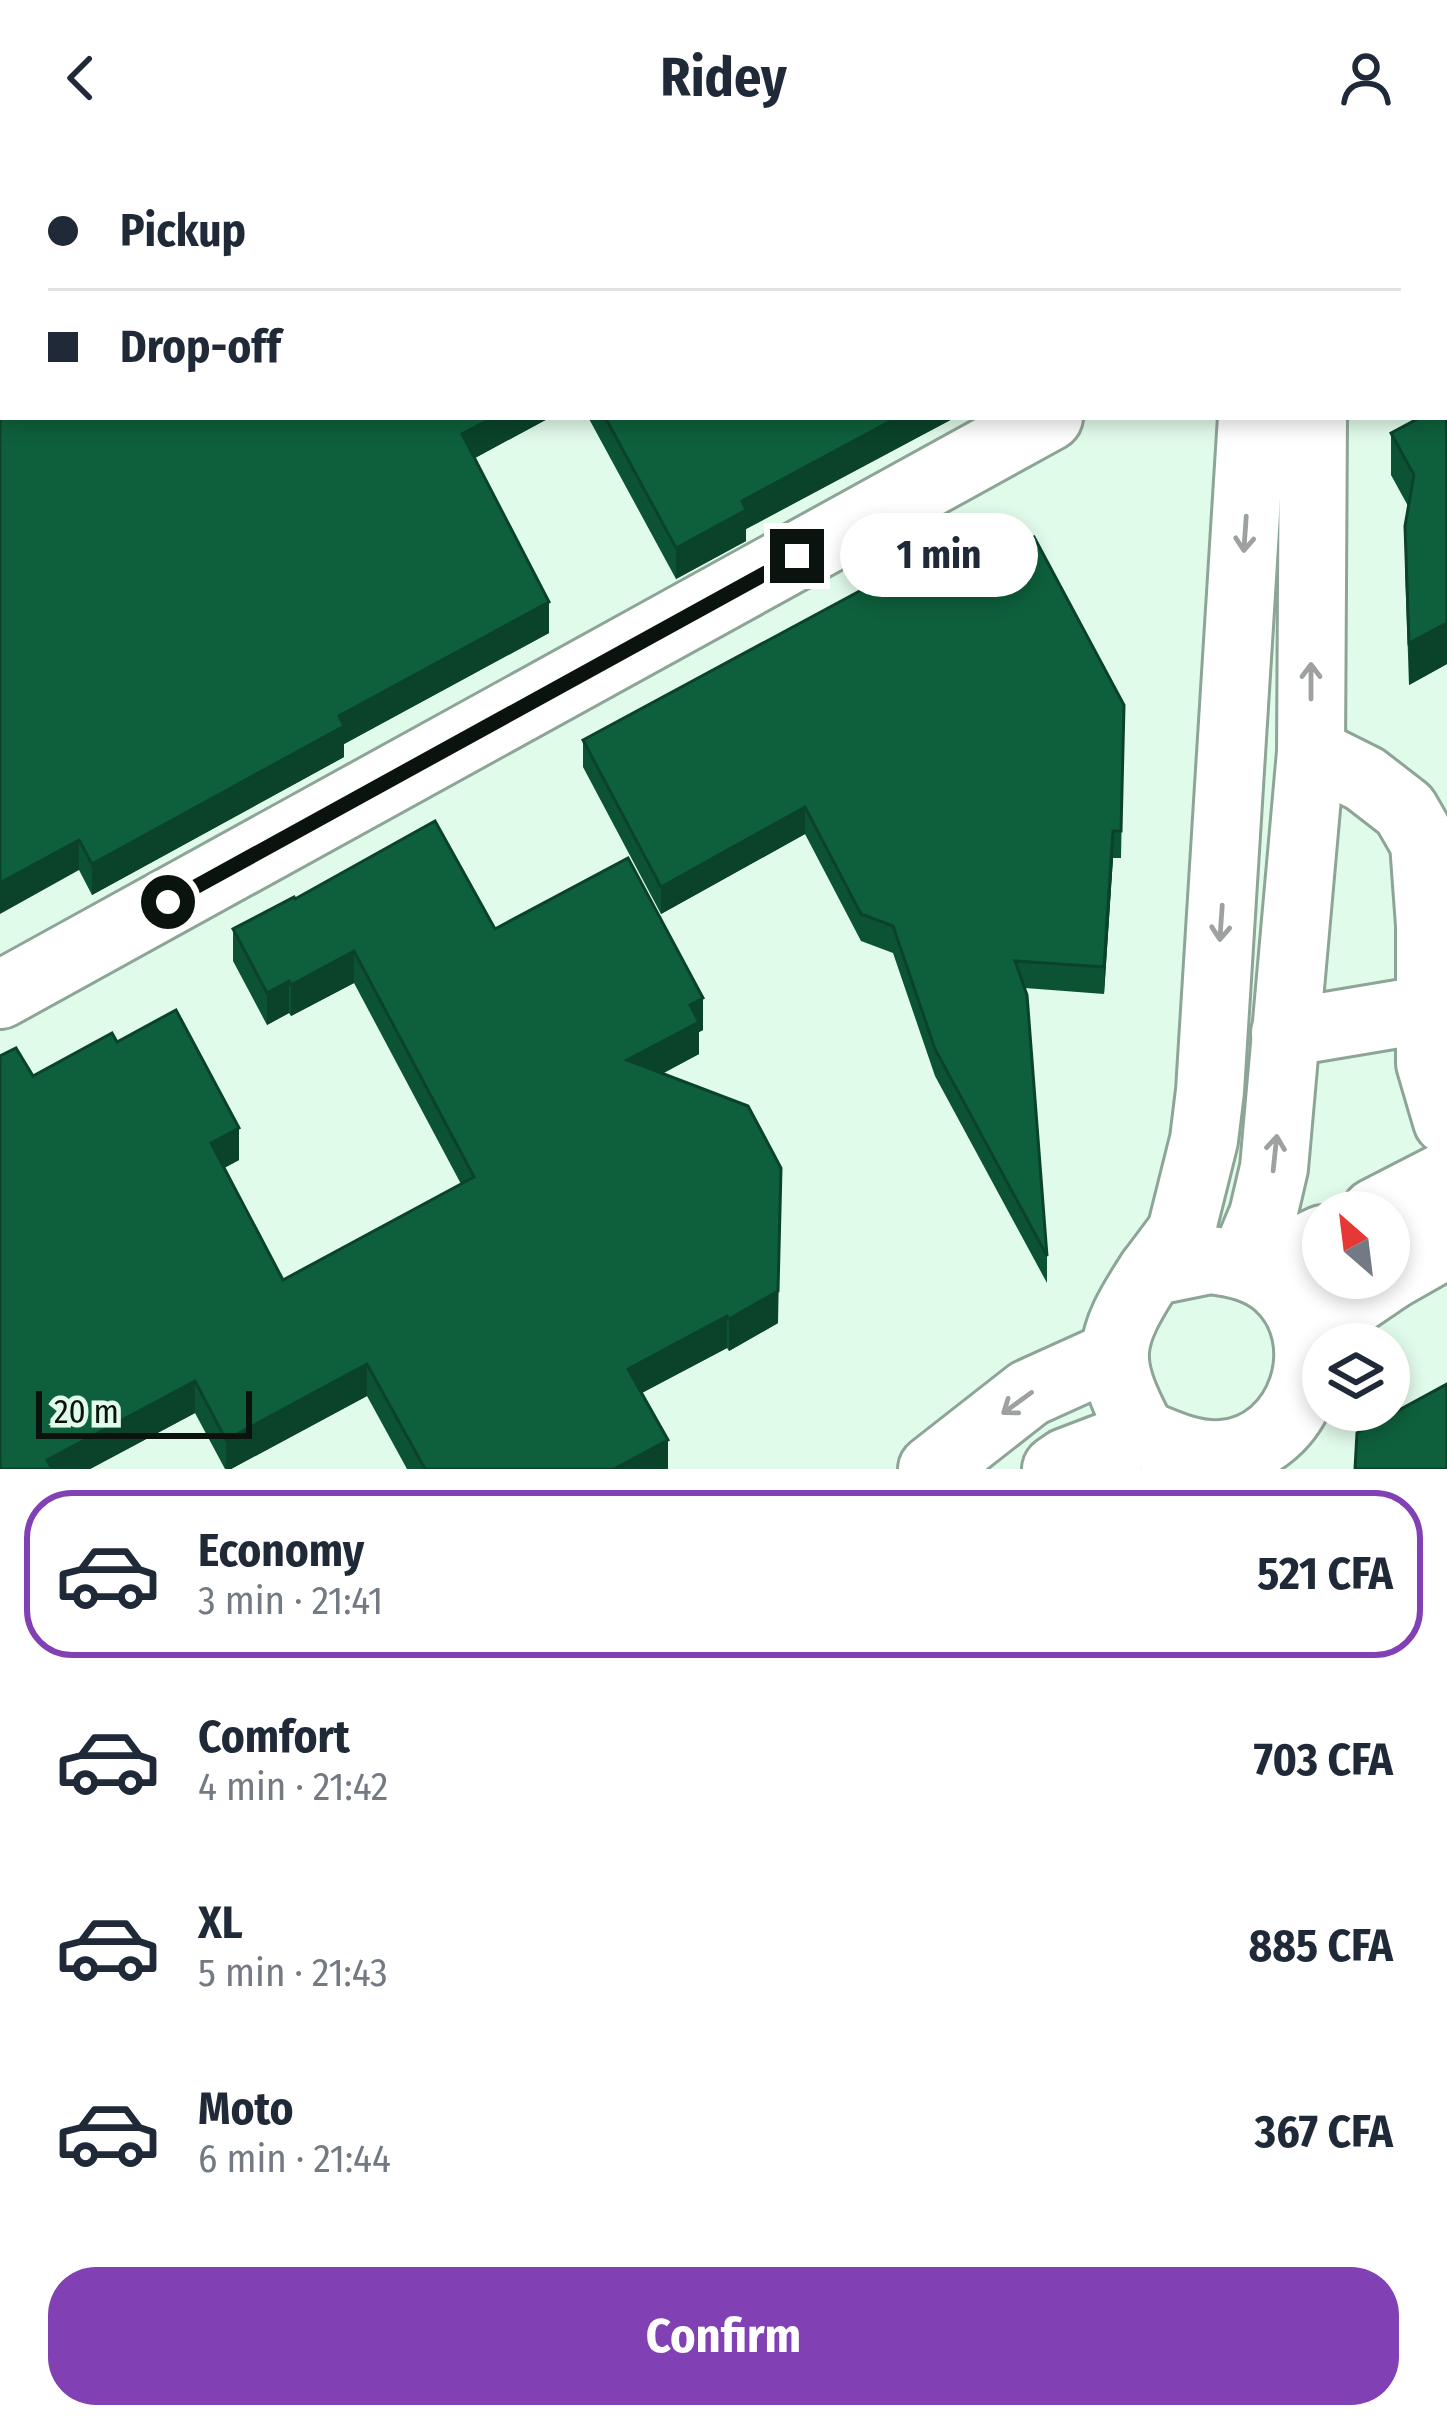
<!DOCTYPE html>
<meta charset="utf-8">
<style>
body{margin:0;font-family:"Fira Sans Condensed",sans-serif;background:#f2f2f3;color:#1f2937;height:100vh;display:flex;flex-direction:column;font-size:45px;white-space:nowrap}
*{box-sizing:border-box;margin:0}
p{font-size:39px;color:#747a83}
.icon{flex:none;width:66px;height:66px;fill:none;stroke:currentColor;stroke-width:2;stroke-linecap:round;stroke-linejoin:round}
.map{position:relative;height:1313px;overflow:hidden}
.details{display:flex;flex-direction:column;background:#fff;flex:1}
.details>*{flex:none}
.hud{position:absolute;left:0px;top:0px;width:1449px;height:264px;box-shadow:0 6px 18px #0003;display:grid;align-content:center;height:264px;padding:0 48px;background:#fff}
.needle{width:78px;rotate:332deg}
.tools{position:absolute;left:1302px;top:1035px;display:grid;gap:24px}
.tools a{display:grid;place-items:center;width:108px;height:108px;border-radius:50%;background:#fff;box-shadow:0 6px 18px #0003;font-size:60px}
.scale{position:absolute;left:36px;bottom:30px;width:216px;box-sizing:border-box;padding-left:12px;border:6px solid #0b130e;border-top:0;font-size:33px;line-height:42px;white-space:nowrap;color:#0b130e;-webkit-text-stroke:9px #e1fbea;paint-order:stroke}
.end{position:absolute;width:54px;height:54px;margin:-27px;border:15px solid #0b130e;background:#fff;box-shadow:0 0 0 6px #fff}
.from{border-radius:50%}
.bubble{position:absolute;height:84px;border-radius:42px;background:#fff;box-shadow:0 6px 18px #0003;font-size:39px;font-weight:700;line-height:84px;text-align:center}
.hud b{display:flex;align-items:center;gap:42px;height:114px;font-size:45px}
.hud b+b{border-top:3px solid #e0e1e3}
.hud i{width:30px;height:30px;background:#1f2937}
ul{padding:21px 0 0;list-style:none}
li{display:flex;align-items:center;gap:36px;height:168px;margin:0 24px 18px;padding:0 24px;border:6px solid transparent;border-radius:48px}
li div{flex:1}
li b{display:block;font-size:45px}
li em{font-style:normal;font-weight:700}
li.current{border-color:#8240b5}
li>.icon{width:108px;height:108px;stroke-width:1.5}
.primary-button{display:flex;gap:24px;margin-top:auto;padding:24px 48px}
.primary-button a{flex:1;height:138px;border-radius:48px;background:#8240b5;color:#fff;font-size:48px;font-weight:700;line-height:138px;text-align:center}
header{display:flex;justify-content:space-between;align-items:center;height:156px;padding:0 48px;background:#fff;font-size:54px;font-weight:700}
.map>svg:first-child{display:block}
</style>
<header><svg class="icon" aria-label="back" viewBox="0 0 24 24"><path d="M15 5l-7 7 7 7"/></svg>Ridey<svg class="icon" aria-label="person" viewBox="0 0 24 24"><circle cx="12" cy="8" r="4"/><path d="M4 21q1-7 8-7t8 7"/></svg></header>
<div class="map">
<svg width="1447" height="1313" viewBox="0 0 1447 1313">
<rect width="100%" height="100%" fill="#e1fbea"/>
<g fill="none" stroke-linecap="round" stroke-linejoin="round">
<defs>
<g id="minor">
<path d="M170 3 175 0"/>
<path d="M1266 3V0"/>
<path d="M1325 3 1326 0"/>
<path d="M0 97 3 96"/>
<path d="M1311 596 1365 623 1405 654 1424 687 1430 769V907L1447 965"/>
<path d="M0 839 1049 261"/>
<path d="M1285 877 1428 853"/>
<path d="M1375 1056 1447 1019"/>
<path d="M1210 1104C1235 1107 1259 1112 1278 1129 1338 1183 1303 1292 1222 1298 1193 1300 1168 1288 1142 1277 1103 1204 1106 1185 1151 1116Z"/>
<path d="M1242 1109 1263 1059 1274 1012 1311 596 1313 261"/>
<path d="M1256 1115 1323 1083"/>
<path d="M1151 1116 1181 1076 1204 984 1210 935 1252 261"/>
<path d="M1389 1121 1447 1088"/>
<path d="M1307 1177 1388 1122"/>
<path d="M932 1313 1029 1237 1113 1199"/>
<path d="M1056 1313 1066 1306 1142 1277"/>
</g>
</defs>
<use href="#minor" stroke="#8da596" stroke-width="72"/>
<use href="#minor" stroke="#fff" stroke-width="66"/>
</g>
<g fill="#0c5334">
<path d="M947 0H1170V3H949Z"/>
<path d="M1447 84V508L1409 529 1405 411V370L1408 350 1391 319V277L1419 263V261H1446Z"/>
<path d="M3 130V214L0 208V132Z"/>
<path d="M3 261H551L475 302 549 477 344 588V601L92 739 79 714Z"/>
<path d="M588 261H956L746 373V385L676 423Z"/>
<path d="M963 419 1124 549 1121 702H1113L1104 838 1025 832 1047 1100V1127L935 920 893 797 861 785 805 678 661 758 583 611V584Z"/>
<path d="M295 743 495 773 703 874 699 876V898L662 918 778 1167 729 1195 727 1192 642 1237 668 1313H407L367 1240 231 1313H225L195 1257 90 1313H0L33 920 117 886 239 1004 224 1012 283 1124 461 1028 354 827 291 860 289 857 267 869 233 805V773Z"/>
</g>
<g fill="#0a432a">
<path d="M0 0H43L37 3H3V21L0 23Z"/>
<path d="M879 0H937L931 3H873Z"/>
<path d="M494 261H551L462 309V278Z"/>
<path d="M898 261H956L746 373V385L676 423V392L742 345Z"/>
<path d="M549 446V477L344 588V601L92 739V708L339 560Z"/>
<path d="M1447 467V508L1409 529V487Z"/>
<path d="M805 651V678L661 758V731Z"/>
<path d="M1113 675V702L1104 838V811Z"/>
<path d="M79 684V714L0 758V727Z"/>
<path d="M354 795V827L291 860V829Z"/>
<path d="M289 825V857L267 869V837Z"/>
<path d="M703 842V874L699 876V898L627 936V904L690 849Z"/>
<path d="M239 972V1004L211 1019V987Z"/>
<path d="M781 1012 778 1167 729 1195V1163Z"/>
<path d="M727 1160V1192L628 1244V1213Z"/>
<path d="M367 1208V1240L231 1313H226V1284Z"/>
<path d="M195 1225V1257L90 1313H47V1304Z"/>
<path d="M668 1284V1313H614Z"/>
</g>
<g fill="#0e603c" stroke="#0a432a" stroke-width="3">
<path d="M223 0H345L347 3H217Z"/>
<path d="M363 0H879L873 3H358Z"/>
<path d="M964 0H1170V3H965Z"/>
<path d="M1446 84 1447 467 1409 487 1405 370 1414 319 1391 277 1421 261H1446Z"/>
<path d="M3 130V183L0 178V132Z"/>
<path d="M3 232V261H494L462 278 549 446 339 560 344 570 92 708 79 684 0 727V234Z"/>
<path d="M605 261H898L742 345 746 354 676 392Z"/>
<path d="M1034 381 1124 549 1121 675H1113L1104 811 1015 805 1027 839 1047 1100 935 893 893 770 861 758 805 651 661 731 583 584 947 388 963 419Z"/>
<path d="M435 665 495 773 628 702 703 842 690 849 699 866 627 904 748 950 781 1012 778 1135 729 1163 727 1160 628 1213 668 1284 614 1313H425L367 1208 226 1284 195 1225 47 1304 52 1313H0V900L16 892 33 920 112 877 117 886 176 854 239 972 211 987 283 1124 474 1021 354 795 291 829 289 825 267 837 233 773 294 741 295 743Z"/>
<path d="M1447 1228V1313H1355L1357 1277Z"/>
</g>
<defs><path id="oneway-shaft" d="M-6 0H5M1.5-3L5.5 0L1.5 3" fill="none" stroke-width="1.6" stroke-linecap="round" stroke-linejoin="round" transform="scale(3)"/></defs>
<g stroke="#9da19f">
<use href="#oneway-shaft" transform="translate(1245 378) rotate(94)"/>
<use href="#oneway-shaft" transform="translate(1311 525) rotate(-90)"/>
<use href="#oneway-shaft" transform="translate(1221 767) rotate(94)"/>
<use href="#oneway-shaft" transform="translate(1275 997) rotate(-84)"/>
<use href="#oneway-shaft" transform="translate(1017 1247) rotate(144)"/>
</g>
<g fill="none" stroke-linecap="round" stroke-linejoin="round">
<path stroke="#0b130e" stroke-width="15" d="M168 746 797 400"/>
</g>
</svg>
<div class="tools">
<a><svg class="needle" viewBox="-14 -14 28 28"><path d="M0-13l5 13h-10z" fill="#e53935"/><path d="M0 13l5-13h-10z" fill="#747a83"/></svg></a>
<a><svg class="icon" aria-label="layers" viewBox="0 0 24 24"><path d="M12 4l9 5-9 5-9-5zM3 14l9 5 9-5"/></svg></a>
</div>
<div class="scale">20 m</div>
<i class="end from" style="left:168px;top:746px"></i>
<i class="end" style="left:797px;top:400px"></i>
<div class="bubble" style="left:840px;top:357px;width:198px">1 min</div>
<div class="hud">
<b><i class="from"></i>Pickup</b>
<b><i></i>Drop-off</b>
</div>
</div>
<section class="details">
<ul>
<li class="current"><svg class="icon" aria-label="car" viewBox="0 0 24 24"><path d="M5 17H2v-5l4-1 3-4h7l3 4 3 1v5h-3M9 17h6M6 11h13"/><circle cx="7" cy="17" r="2"/><circle cx="17" cy="17" r="2"/></svg><div><b>Economy</b><p>3 min · 21:41</p></div><em>521 CFA</em></li>
<li><svg class="icon" aria-label="car" viewBox="0 0 24 24"><path d="M5 17H2v-5l4-1 3-4h7l3 4 3 1v5h-3M9 17h6M6 11h13"/><circle cx="7" cy="17" r="2"/><circle cx="17" cy="17" r="2"/></svg><div><b>Comfort</b><p>4 min · 21:42</p></div><em>703 CFA</em></li>
<li><svg class="icon" aria-label="car" viewBox="0 0 24 24"><path d="M5 17H2v-5l4-1 3-4h7l3 4 3 1v5h-3M9 17h6M6 11h13"/><circle cx="7" cy="17" r="2"/><circle cx="17" cy="17" r="2"/></svg><div><b>XL</b><p>5 min · 21:43</p></div><em>885 CFA</em></li>
<li><svg class="icon" aria-label="car" viewBox="0 0 24 24"><path d="M5 17H2v-5l4-1 3-4h7l3 4 3 1v5h-3M9 17h6M6 11h13"/><circle cx="7" cy="17" r="2"/><circle cx="17" cy="17" r="2"/></svg><div><b>Moto</b><p>6 min · 21:44</p></div><em>367 CFA</em></li>
</ul>
<div class="primary-button"><a>Confirm</a></div>
</section>
